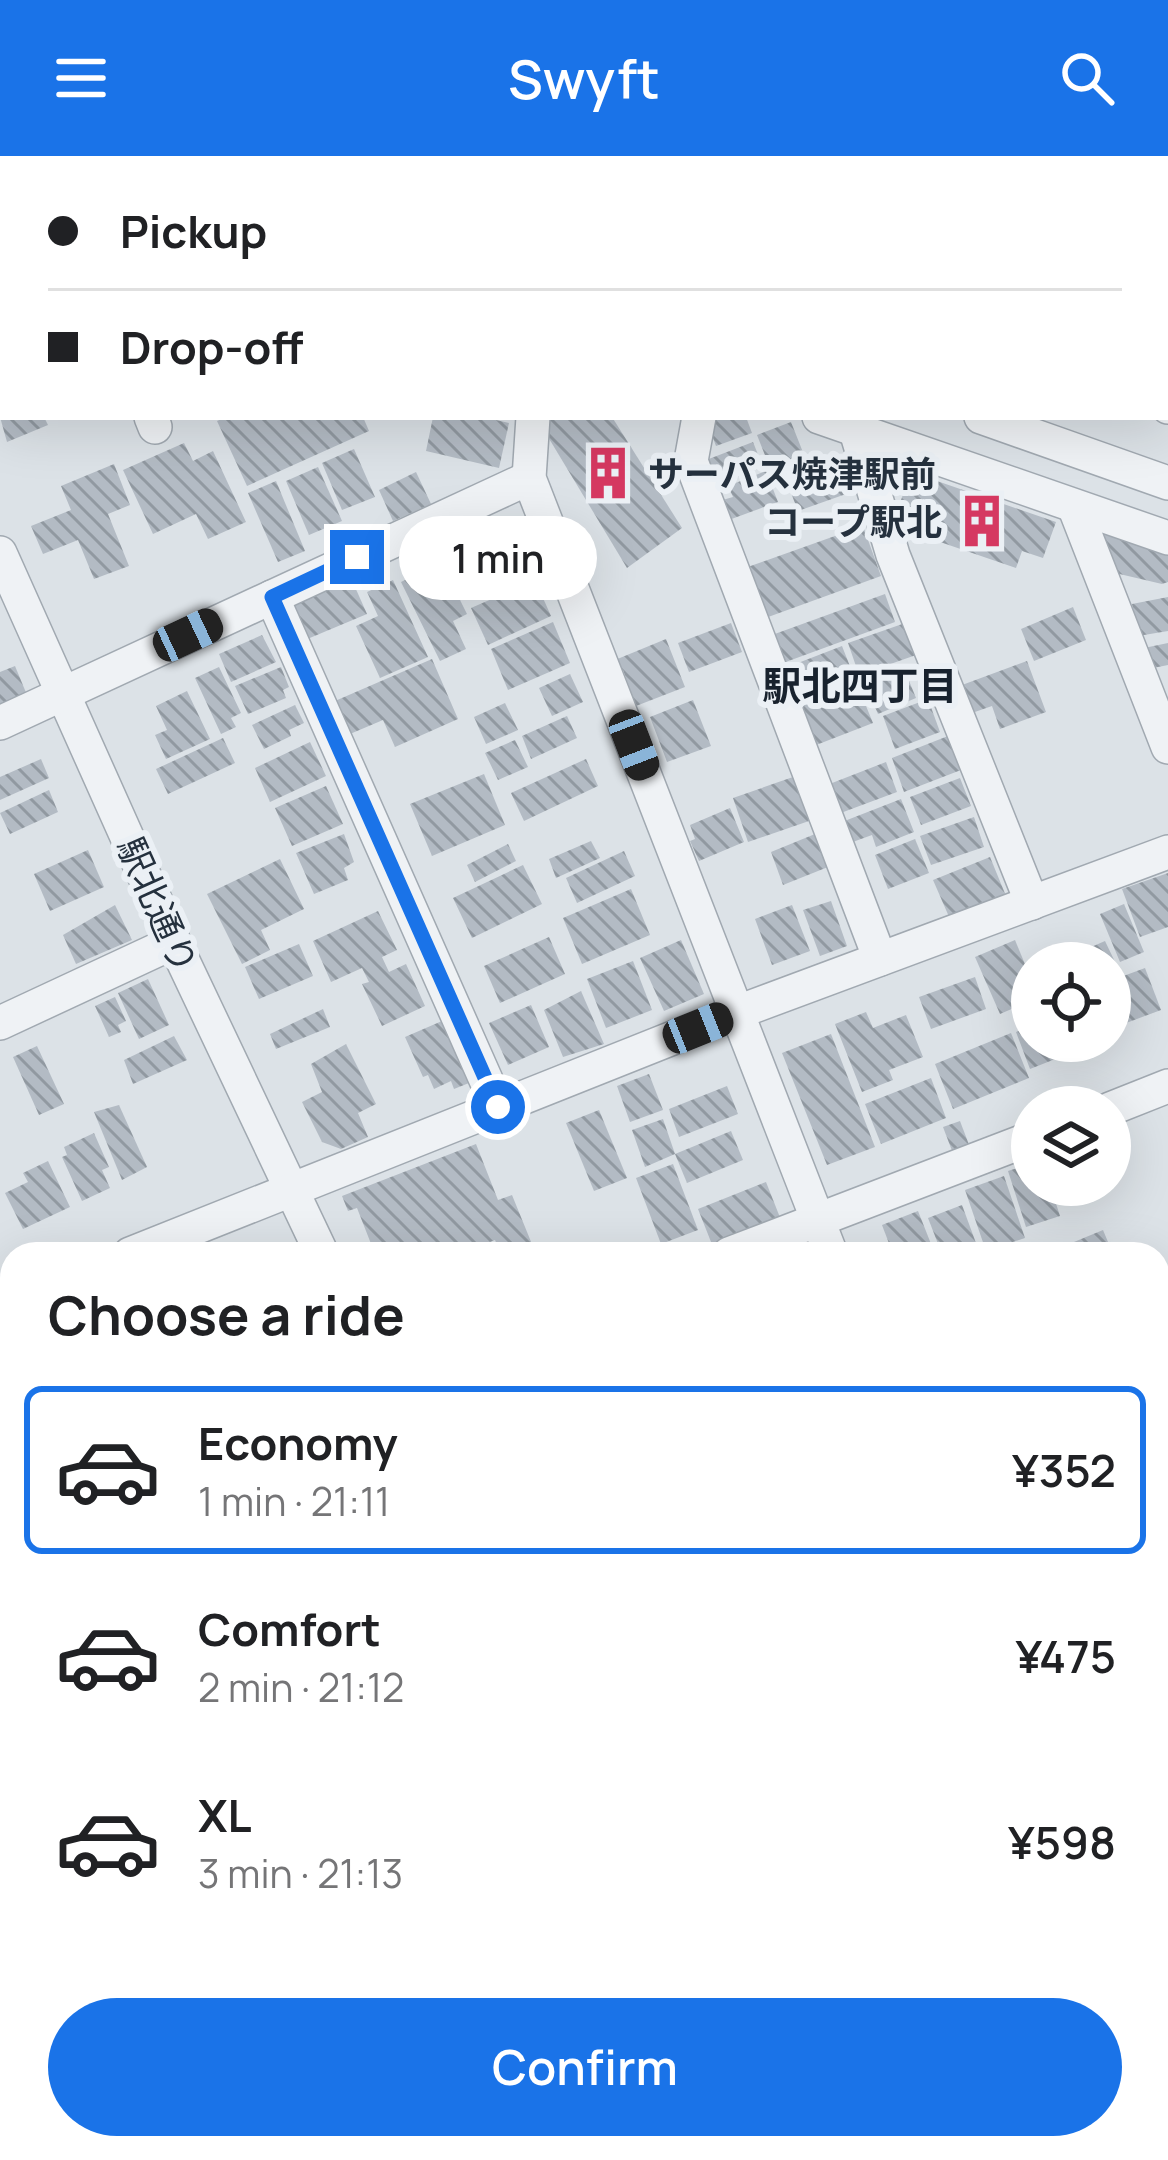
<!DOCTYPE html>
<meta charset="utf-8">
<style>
body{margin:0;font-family:Manrope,"Noto Sans JP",sans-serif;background:#f6f6f6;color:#202124;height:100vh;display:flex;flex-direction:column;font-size:45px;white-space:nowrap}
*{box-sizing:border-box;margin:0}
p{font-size:39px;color:#757577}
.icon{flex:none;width:66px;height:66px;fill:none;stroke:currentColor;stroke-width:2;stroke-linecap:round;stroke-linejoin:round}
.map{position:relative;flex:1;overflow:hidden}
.sheet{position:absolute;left:0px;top:1086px;width:1170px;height:918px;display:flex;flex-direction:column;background:#fff;border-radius:36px 36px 0 0;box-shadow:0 12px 48px #0002}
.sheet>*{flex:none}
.banner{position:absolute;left:0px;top:0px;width:1170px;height:264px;box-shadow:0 12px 48px #0002;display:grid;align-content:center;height:264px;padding:0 48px;background:#fff}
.tools{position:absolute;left:1011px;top:786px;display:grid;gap:24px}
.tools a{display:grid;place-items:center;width:120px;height:120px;border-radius:50%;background:#fff;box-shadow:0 12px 48px #0002;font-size:60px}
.end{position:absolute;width:54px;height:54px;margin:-27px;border:15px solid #1a73e8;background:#fff;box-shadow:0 0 0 6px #fff}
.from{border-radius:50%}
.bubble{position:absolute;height:84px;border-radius:42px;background:#fff;box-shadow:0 12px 48px #0002;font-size:39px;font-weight:600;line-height:84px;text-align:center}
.car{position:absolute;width:36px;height:72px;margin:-36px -18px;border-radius:15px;box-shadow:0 0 9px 3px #0007;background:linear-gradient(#222 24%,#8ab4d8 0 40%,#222 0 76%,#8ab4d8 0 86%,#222 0)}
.banner b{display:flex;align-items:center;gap:42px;height:114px;font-size:45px}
.banner b+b{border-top:3px solid #e0e0e0}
.banner i{width:30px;height:30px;background:#202124}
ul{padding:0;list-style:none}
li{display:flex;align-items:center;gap:36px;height:168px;margin:0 24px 18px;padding:0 24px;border:6px solid transparent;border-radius:18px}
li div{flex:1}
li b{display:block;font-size:45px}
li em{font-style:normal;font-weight:600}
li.current{border-color:#1a73e8}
li>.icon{width:108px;height:108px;stroke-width:1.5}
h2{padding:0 48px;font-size:54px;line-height:144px}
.cta{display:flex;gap:24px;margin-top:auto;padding:24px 48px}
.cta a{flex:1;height:138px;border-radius:72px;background:#1a73e8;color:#fff;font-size:48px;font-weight:600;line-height:138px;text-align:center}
header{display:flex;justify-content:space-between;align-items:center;height:156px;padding:0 48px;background:#1a73e8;color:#fff;font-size:54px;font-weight:600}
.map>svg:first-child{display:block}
</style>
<header><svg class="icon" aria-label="menu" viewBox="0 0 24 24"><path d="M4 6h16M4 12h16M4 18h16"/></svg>Swyft<svg class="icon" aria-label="search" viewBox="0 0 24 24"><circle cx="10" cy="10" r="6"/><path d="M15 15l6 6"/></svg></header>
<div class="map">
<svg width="1168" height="2004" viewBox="0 0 1168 2004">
<defs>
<pattern id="building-back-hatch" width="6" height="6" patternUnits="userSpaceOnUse" patternTransform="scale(3)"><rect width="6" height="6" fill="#b3bbc4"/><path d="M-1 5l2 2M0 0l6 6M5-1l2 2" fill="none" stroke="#9199a1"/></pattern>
</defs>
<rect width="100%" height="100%" fill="#dce2e7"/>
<g fill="url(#building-back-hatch)">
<path d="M0 261H44L48 269 7 286Z"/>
<path d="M226 261H363L369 275 247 330 217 265Z"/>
<path d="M433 261H483L509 267 499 312 426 295Z"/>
<path d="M536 261H612L682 372 627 412Z"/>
<path d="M705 261H746L752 277 716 290Z"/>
<path d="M791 266 808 309 774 322 757 279Z"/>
<path d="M753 286 763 311 711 331 701 306Z"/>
<path d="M184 287 193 305 213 295 246 366 208 383 196 358 153 378 123 314Z"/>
<path d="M354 293 375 341 342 354 322 307Z"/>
<path d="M114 308 130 349 108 358 129 410 94 423 78 384 43 398 31 370 71 354 61 330Z"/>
<path d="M318 311 342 365 309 379 286 325Z"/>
<path d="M836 311 846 338 798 355 788 329Z"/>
<path d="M766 315 778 346 726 365 719 345 733 341 728 330Z"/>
<path d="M416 316 431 348 393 365 379 334Z"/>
<path d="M911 316 1056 366 1043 402 1022 395 1016 412 908 375 912 363 896 358Z"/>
<path d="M276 325 305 395 278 406 248 337Z"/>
<path d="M863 370 881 420 760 464 742 413Z"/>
<path d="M515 374 534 419 480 442 460 397Z"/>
<path d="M1105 375 1168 398V426L1162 428 1111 416 1103 398Z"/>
<path d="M441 406 467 458 453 465 466 493 440 505 401 426Z"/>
<path d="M351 422 367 458 305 484 289 449Z"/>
<path d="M393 424 428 501 380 522 356 470 378 460 367 436Z"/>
<path d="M535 424 551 460 488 489 471 452Z"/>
<path d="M885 438 895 466 783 507 772 479Z"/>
<path d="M1168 441V475L1138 480 1132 448Z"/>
<path d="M1073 451 1086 484 1034 505 1021 473Z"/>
<path d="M553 466 570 507 508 534 491 493Z"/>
<path d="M908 466 919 498 859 519 848 487Z"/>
<path d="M731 467 742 496 689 516 678 487Z"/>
<path d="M262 479 276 506 231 526 219 498Z"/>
<path d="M666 483 685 531 636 550 623 514 619 516 615 504Z"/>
<path d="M1168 487V509L1148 513 1144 492Z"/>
<path d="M842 490 855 523 816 538 811 525 792 532 785 512Z"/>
<path d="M432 503 458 563 395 591 383 564 350 578 335 545Z"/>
<path d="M1027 505 1046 556 1000 573 992 550 972 557 962 529Z"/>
<path d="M15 510 27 539 0 551V516Z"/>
<path d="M903 510 916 542 878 558 864 526Z"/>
<path d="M219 511 241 557 231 562 236 571 221 578 195 522Z"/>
<path d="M281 511 289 531 283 534 286 542 248 558 235 530Z"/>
<path d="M570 518 583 546 552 560 539 532Z"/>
<path d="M857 528 873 567 811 591 796 551Z"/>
<path d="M187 535 210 583 166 603 155 579 167 574 156 550Z"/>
<path d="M928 543 940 576 895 593 883 560Z"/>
<path d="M693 544 711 590 667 606 650 561Z"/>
<path d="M505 547 518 574 486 588 474 561Z"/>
<path d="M295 549 304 567 289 574 291 580 264 593 252 569Z"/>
<path d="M567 560 577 582 531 603 522 580Z"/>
<path d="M948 580 961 614 904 636 892 602Z"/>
<path d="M223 582 235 607 168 638 156 613Z"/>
<path d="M515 584 528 611 498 624 485 597Z"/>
<path d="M310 586 326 620 270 646 255 612Z"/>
<path d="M41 603 49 622 0 644V621Z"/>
<path d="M586 603 598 630 524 665 511 637Z"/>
<path d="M886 606 897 636 838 658 827 629Z"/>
<path d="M484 618 505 669 432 700 410 648Z"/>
<path d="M793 621 809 665 748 686 733 642Z"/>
<path d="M960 622 971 650 921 669 910 641Z"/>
<path d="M326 630 343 668 292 690 275 652Z"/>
<path d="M49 634 58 656 10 678 0 657Z"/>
<path d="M901 643 914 676 876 691 872 679 850 687 842 666Z"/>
<path d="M730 652 744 686 699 705 690 685 695 683 690 669Z"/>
<path d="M974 661 984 691 931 709 920 680Z"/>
<path d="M344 678 354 706 344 712 348 724 314 738 296 697Z"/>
<path d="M815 678 828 711 783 729 771 696Z"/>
<path d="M915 683 929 717 888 733 875 699Z"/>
<path d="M591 685 600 702 556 722 549 703Z"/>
<path d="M508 688 516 705 475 726 467 709Z"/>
<path d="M88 694 104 731 50 755 34 718Z"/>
<path d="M624 695 635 720 577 747 566 722Z"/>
<path d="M990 701 1006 740 950 763 933 724Z"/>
<path d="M280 703 304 753 261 774 270 794 242 808 207 738Z"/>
<path d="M523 709 542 748 472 782 453 742Z"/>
<path d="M1168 717V771L1140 781 1122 733Z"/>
<path d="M631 733 650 779 582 808 563 762Z"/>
<path d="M831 745 847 790 820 800 803 754Z"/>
<path d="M1124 748 1144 796 1120 806 1100 758Z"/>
<path d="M115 749 132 784 76 808 63 779Z"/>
<path d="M792 749 810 795 772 809 755 763Z"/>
<path d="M378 755 397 794 382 801 389 816 406 808 425 850 382 870 362 828 369 826 362 812 331 826 313 785Z"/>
<path d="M549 781 565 818 500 847 484 810Z"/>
<path d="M681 784 704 838 664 855 640 802Z"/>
<path d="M1015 784 1032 825V844L1000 858 975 801Z"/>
<path d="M1105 785 1117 810 1110 813V807H1087L1082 795Z"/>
<path d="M299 788 313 820 259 843 245 811Z"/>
<path d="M633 805 652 854 606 872 587 823Z"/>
<path d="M1145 812 1161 854 1110 873V825Z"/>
<path d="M975 821 986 853 931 873 919 841Z"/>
<path d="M148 823 169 869 139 883 118 837Z"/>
<path d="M581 835 604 888 563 901 544 854Z"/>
<path d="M115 841 126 865 118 869 121 876 109 881 95 850Z"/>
<path d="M531 849 549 891 508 909 489 867Z"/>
<path d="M323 853 330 871 276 893 270 878Z"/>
<path d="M866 856 873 872 906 859 923 901 889 914 893 924 862 936 835 868Z"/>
<path d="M442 865 469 927 454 933 451 925 434 933 428 919 423 921 405 881Z"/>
<path d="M1032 870V885H1101L1030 913 1016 876Z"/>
<path d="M1011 877 1029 922 953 953 935 908Z"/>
<path d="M831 878 875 991 827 1009 782 897Z"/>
<path d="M174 880 187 904 133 928 124 904Z"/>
<path d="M346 888 376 948 358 957 368 981 341 993 322 986 302 946 322 936 311 908Z"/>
<path d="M37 890 64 948 39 959 13 901Z"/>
<path d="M649 918 663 954 630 966 617 930Z"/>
<path d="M931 922 946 962 881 988 865 948Z"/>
<path d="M727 930 738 958 679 981 669 953Z"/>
<path d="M119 949 147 1011 122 1024 94 956Z"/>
<path d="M599 954 627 1022 594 1035 566 967Z"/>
<path d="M663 963 675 998 645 1011 632 974Z"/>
<path d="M960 965 971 994 954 1000 943 971Z"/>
<path d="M731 975 743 1004 687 1027 675 998Z"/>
<path d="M94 977 109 1011 102 1014 110 1032 82 1045 62 1001 67 999 64 991Z"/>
<path d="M476 988 498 1044 512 1039 536 1098H501L495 1084 460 1098H375L357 1052 348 1055 342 1040Z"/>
<path d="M48 1005 70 1051 23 1073 5 1037 28 1026 23 1017Z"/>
<path d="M1032 1007V1029H1050L1060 1060 1026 1071 1008 1015Z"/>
<path d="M673 1008 698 1074 661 1088 636 1022Z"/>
<path d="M1004 1020 1025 1082 986 1095 965 1034Z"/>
<path d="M766 1026 781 1064 713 1091 698 1053Z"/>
<path d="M962 1049 980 1098H942L928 1062Z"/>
<path d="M918 1055 935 1098H893L882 1069Z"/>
<path d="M1103 1074 1113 1098H1079L1074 1086Z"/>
<path d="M12 1281V1340L0 1345V1286Z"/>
<path d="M1168 1375V1437L1158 1440V1379Z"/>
<path d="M12 1399V1453L0 1458V1404Z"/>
<path d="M12 1473V1550L0 1519V1477Z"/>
<path d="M0 1768 12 1797V1810L0 1815Z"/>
<path d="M1168 1819V1916L1158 1898V1825Z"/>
<path d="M12 1881V1944L0 1948V1886Z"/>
<path d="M18 1992H101V1993L69 2004H22Z"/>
<path d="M138 1992H198L193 2004H166Z"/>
</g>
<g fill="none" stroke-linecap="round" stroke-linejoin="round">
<defs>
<g id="minor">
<path d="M0 97 3 98"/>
<path d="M1167 114H1168"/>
<path d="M1167 250 1168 251"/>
<path d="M151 261 155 271"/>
<path d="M533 261 529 322 831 1098"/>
<path d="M699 261 691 305 880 803"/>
<path d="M819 261 1168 382"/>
<path d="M981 261 1168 327"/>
<path d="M856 275 893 399 1032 747"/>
<path d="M1074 350 1168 591"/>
<path d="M0 397 174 786 322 1098"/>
<path d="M272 441 498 951"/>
<path d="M0 567 529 322"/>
<path d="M0 867 174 786"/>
<path d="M1110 953 1168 930"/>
<path d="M130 1098 738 856 1168 696"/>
<path d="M729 1098 1032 982"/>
<path d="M0 1150 12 1146"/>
<path d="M1158 1184 1168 1180"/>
<path d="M0 1381 12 1377"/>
<path d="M1158 1486 1168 1482"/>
<path d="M0 1634 12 1630"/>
<path d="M1158 1800 1168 1794"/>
<path d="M0 1963 12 1958"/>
<path d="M406 1992 412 2004"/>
<path d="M805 1992 811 2004"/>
<path d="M0 1999 2 2004"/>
<path d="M682 2004 686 1992"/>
<path d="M736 2004 759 1992"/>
<path d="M1137 2004 1168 1987"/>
</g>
</defs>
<use href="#minor" stroke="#a1a9b1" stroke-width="36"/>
<use href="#minor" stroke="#eff2f5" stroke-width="33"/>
</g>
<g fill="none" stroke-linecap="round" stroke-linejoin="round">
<path stroke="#1a73e8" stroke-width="15" d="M357 401 272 441 498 951"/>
</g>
<defs>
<symbol id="building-bare" viewBox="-9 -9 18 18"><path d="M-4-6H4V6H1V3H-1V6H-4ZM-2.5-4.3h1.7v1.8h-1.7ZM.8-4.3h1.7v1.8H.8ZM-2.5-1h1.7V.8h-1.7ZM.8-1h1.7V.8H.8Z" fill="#d53861" stroke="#ebf0f5" stroke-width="2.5" paint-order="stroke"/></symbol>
</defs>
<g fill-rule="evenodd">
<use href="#building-bare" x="570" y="279" width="76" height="76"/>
<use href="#building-bare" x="944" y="327" width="76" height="76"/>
</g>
<g text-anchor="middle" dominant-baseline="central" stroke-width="12" stroke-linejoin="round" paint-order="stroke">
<g font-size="36" font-weight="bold" fill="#25313e" stroke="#ebf0f5" text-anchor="start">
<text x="648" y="317">サーパス焼津駅前</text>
<text x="942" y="365" text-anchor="end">コープ駅北</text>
</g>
<g font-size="36" fill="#25313e" stroke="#ebf0f5">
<text transform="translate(158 749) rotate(66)">駅北通り</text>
</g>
<g font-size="39" font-weight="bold" fill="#18222e" stroke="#ebf0f5">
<text x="860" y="529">駅北四丁目</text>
</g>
</g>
</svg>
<div class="tools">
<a><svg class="icon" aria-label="locate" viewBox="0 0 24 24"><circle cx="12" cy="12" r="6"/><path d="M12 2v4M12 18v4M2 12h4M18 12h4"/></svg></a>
<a><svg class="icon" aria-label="layers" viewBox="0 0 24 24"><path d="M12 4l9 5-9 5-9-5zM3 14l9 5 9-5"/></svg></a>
</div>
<i class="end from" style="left:498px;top:951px"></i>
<i class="end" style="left:357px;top:401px"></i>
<div class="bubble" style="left:399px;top:360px;width:198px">1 min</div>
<i class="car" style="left:188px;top:479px;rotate:65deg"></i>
<i class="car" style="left:634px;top:589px;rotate:159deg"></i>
<i class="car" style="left:698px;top:872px;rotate:68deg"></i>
<div class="banner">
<b><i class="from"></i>Pickup</b>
<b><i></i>Drop-off</b>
</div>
<section class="sheet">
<h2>Choose a ride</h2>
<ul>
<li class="current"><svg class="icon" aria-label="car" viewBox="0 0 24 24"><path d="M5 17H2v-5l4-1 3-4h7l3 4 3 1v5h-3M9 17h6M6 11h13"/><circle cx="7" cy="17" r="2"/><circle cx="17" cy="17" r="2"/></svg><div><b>Economy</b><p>1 min · 21:11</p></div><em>¥352</em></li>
<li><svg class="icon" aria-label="car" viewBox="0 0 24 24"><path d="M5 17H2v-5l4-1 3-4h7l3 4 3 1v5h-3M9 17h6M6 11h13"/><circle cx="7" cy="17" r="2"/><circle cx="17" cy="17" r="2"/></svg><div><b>Comfort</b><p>2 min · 21:12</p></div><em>¥475</em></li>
<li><svg class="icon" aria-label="car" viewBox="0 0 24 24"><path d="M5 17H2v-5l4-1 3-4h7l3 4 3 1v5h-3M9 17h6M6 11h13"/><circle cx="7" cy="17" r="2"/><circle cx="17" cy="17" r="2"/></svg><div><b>XL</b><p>3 min · 21:13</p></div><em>¥598</em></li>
</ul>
<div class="cta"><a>Confirm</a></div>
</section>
</div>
